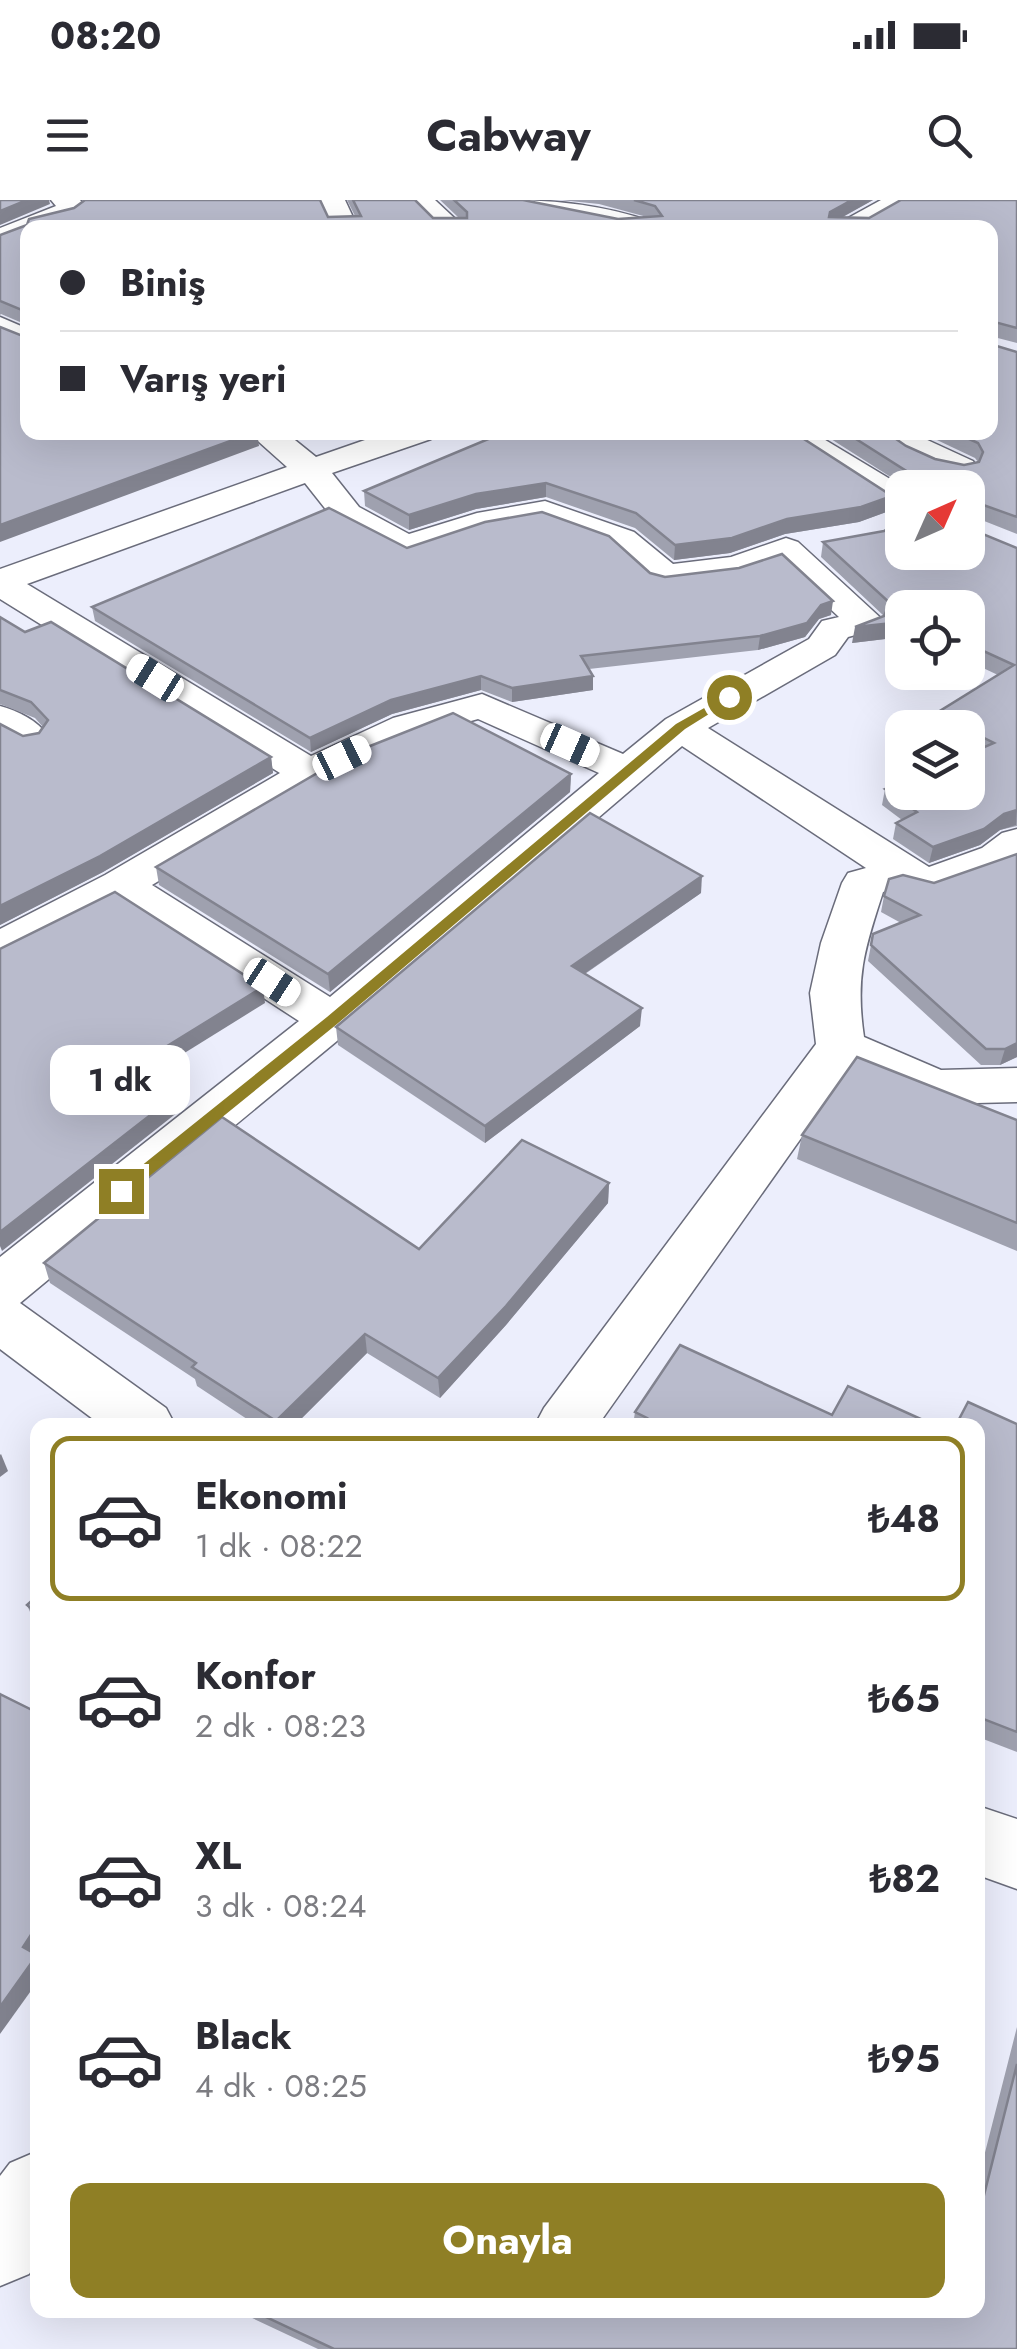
<!DOCTYPE html>
<html lang="tr">
<meta charset="utf-8">
<style>
body{margin:0;font-family:Jost,sans-serif;background:#f2f2f3;color:#2b2b33;height:100vh;display:flex;flex-direction:column;font-size:38px;white-space:nowrap}
*{box-sizing:border-box;margin:0}
p{font-size:32px;color:#7c7c81}
.icon{flex:none;width:55px;height:55px;fill:none;stroke:currentColor;stroke-width:2;stroke-linecap:round;stroke-linejoin:round}
.map{position:relative;flex:1;overflow:hidden}
.sheet{position:absolute;left:30px;top:1218px;width:955px;height:900px;display:flex;flex-direction:column;background:#fff;border-radius:20px;box-shadow:0 10px 40px #0002}
.sheet>*{flex:none}
.guide{position:absolute;left:20px;top:20px;width:978px;height:220px;border-radius:20px;box-shadow:0 10px 40px #0002;display:grid;align-content:center;height:220px;padding:0 40px;background:#fff}
.needle{width:65px;rotate:45deg}
.controls{position:absolute;left:885px;top:270px;display:grid;gap:20px}
.controls a{display:grid;place-items:center;width:100px;height:100px;border-radius:20px;background:#fff;box-shadow:0 10px 40px #0002;font-size:50px}
.end{position:absolute;width:45px;height:45px;margin:-22px;border:12px solid #8f7f25;background:#fff;box-shadow:0 0 0 5px #fff}
.from{border-radius:50%}
.bubble{position:absolute;height:70px;border-radius:20px;background:#fff;box-shadow:0 10px 40px #0002;font-size:32px;font-weight:700;line-height:70px;text-align:center}
.car{position:absolute;width:30px;height:60px;margin:-30px -15px;border-radius:12px;box-shadow:0 0 8px 2px #0007;background:linear-gradient(#fff 24%,#345 0 40%,#fff 0 76%,#345 0 86%,#fff 0)}
.guide b{display:flex;align-items:center;gap:35px;height:95px;font-size:38px}
.guide b+b{border-top:2px solid #e1e1e2}
.guide i{width:25px;height:25px;background:#2b2b33}
ul{padding:18px 0 0;list-style:none}
li{display:flex;align-items:center;gap:30px;height:165px;margin:0 20px 15px;padding:0 20px;border:5px solid transparent;border-radius:20px}
li div{flex:1}
li b{display:block;font-size:38px}
li em{font-style:normal;font-weight:700}
li.selected{border-color:#8f7f25}
li>.icon{width:90px;height:90px;stroke-width:1.5}
.action{display:flex;gap:20px;margin-top:auto;padding:20px 40px}
.action a{flex:1;height:115px;border-radius:20px;background:#8f7f25;color:#fff;font-size:40px;font-weight:700;line-height:115px;text-align:center}
.status{display:flex;justify-content:space-between;align-items:center;height:70px;padding:0 50px;background:#fff;direction:ltr}
.status svg{height:28px;fill:currentColor}
header{display:flex;justify-content:space-between;align-items:center;height:130px;padding:0 40px;background:#fff;font-size:45px;font-weight:700}
.map>svg:first-child{display:block}
</style>
<div class="status"><b>08:20</b><svg viewBox="0 0 49 12"><path d="M0 12V9h3v3zM5 12V6h3v6zM10 12V3h3v9zM15 12V0h3v12zM26 1h20v11H26zM47 4h2v5h-2z"/></svg></div>
<header><svg class="icon" aria-label="menu" viewBox="0 0 24 24"><path d="M4 6h16M4 12h16M4 18h16"/></svg>Cabway<svg class="icon" aria-label="search" viewBox="0 0 24 24"><circle cx="10" cy="10" r="6"/><path d="M15 15l6 6"/></svg></header>
<div class="map">
<svg width="1017" height="2149" viewBox="0 0 1017 2149">
<rect width="100%" height="100%" fill="#eceefc"/>
<g fill="none" stroke-linecap="round" stroke-linejoin="round">
<defs>
<g id="minor">
<path d="M51 0H80L87 8C72 23 48 28 28 28V35L0 45V28L56 6Z"/>
<path d="M319 0H345L358 28H332Z"/>
<path d="M407 0H435L465 28H436Z"/>
<path d="M505 0C558 0 603 5 653 22L657 28H618L518 8Z"/>
<path d="M881 0H914L865 28H830Z"/>
<path d="M0 117 28 129V150L0 138Z"/>
<path d="M248 232H285L316 257 388 232H436L431 239 332 273 359 307 409 334 477 313 545 301 634 332 673 364 731 357 786 338 798 342 884 421 878 429 848 437 835 455 708 528 929 667 982 648 1002 633 1017 629V663L1012 666 929 696 900 687 883 692C865 748 855 776 864 837L941 870 1017 868V902L936 904 850 869 598 1225H535L544 1208 816 844 810 793 821 743 842 683 848 673 866 668 682 546 349 831 20 1103 166 1208 175 1225H101L0 1149V1057L299 821 119 704 16 758 0 763V729L105 675 280 573 0 399V369L287 267ZM305 283 335 321 406 358 484 332 542 322 610 346 652 384 665 387 737 378 781 363 839 417 822 421 809 439 666 519 623 554 482 494 393 518 311 556 27 384ZM478 519 599 573 330 797 152 685C257 622 359 551 478 519Z"/>
<path d="M773 232H812L905 288 902 310 890 307Z"/>
<path d="M873 232H910L973 261 977 268 973 275C945 282 890 255 873 232Z"/>
<path d="M0 506C18 511 37 520 48 536L42 545 28 548 0 536Z"/>
<path d="M978 1606 1017 1619V1689L978 1675Z"/>
<path d="M38 1951V2061L29 2074 0 2086V1976L10 1963Z"/>
</g>
</defs>
<use href="#minor" stroke="#6a6c7b" stroke-width="3"/>
<use href="#minor" fill="#fff" fill-rule="evenodd"/>
</g>
<g fill="#9fa1af">
<path d="M347 0H415L433 18H459L440 0H523L618 19 647 17 599 4 560 0H873L841 18H869L1017 0V143L990 136V28L27 125 1 114 0 115V35L355 16Z"/>
<path d="M1017 152V334L969 315 968 317V328L1017 348V626L1000 630 980 645 929 663 893 639 896 623 902 620 882 605 885 589 975 551 968 548V528H932L935 514 998 475 968 461V408H902V437L852 443 884 416 821 357 823 342 884 331 902 323 968 288H908L820 232H886L906 246 935 259 964 265 978 262 975 258 920 232H990Z"/>
<path d="M505 232 892 296 889 311 859 322 785 334 730 353 674 360 635 328 546 297 476 309 409 330 365 306 364 291Z"/>
<path d="M407 348 650 373 831 415 819 419 805 437 758 450 589 469 593 490 512 502 481 490 392 514 311 552 95 421 92 407Z"/>
<path d="M0 417 25 432 271 557 273 573 103 672 0 725V524L23 536 39 533 43 527 35 518 0 504Z"/>
<path d="M571 574 570 592 330 792 159 685 156 667Z"/>
<path d="M1017 654V857L1000 865H981L868 761 873 734 901 723 881 712 884 696 934 683Z"/>
<path d="M701 693 585 774 640 826 485 943 338 845 336 827Z"/>
<path d="M1017 920V1051L797 959 802 935Z"/>
<path d="M609 983 608 1003 506 1125 440 1198 367 1153 295 1225H256L197 1186 195 1179 50 1083 44 1063 419 1049Z"/>
<path d="M635 1212 832 1215 934 1225H633Z"/>
<path d="M1017 1224V1552L978 1537V1225Z"/>
<path d="M38 1395V1424L34 1421 27 1405Z"/>
<path d="M1017 1827V2149H318L235 2110H978V1980Z"/>
</g>
<g fill="#82838f">
<path d="M27 0H49L50 4 0 25V11Z"/>
<path d="M852 0H873L828 25 830 12Z"/>
<path d="M257 232 259 246 0 342V325Z"/>
<path d="M546 283V297L476 309 409 330V315L476 294Z"/>
<path d="M892 296 889 311 859 322 785 334 730 353 674 360 675 345Z"/>
<path d="M833 401 831 415 819 419 805 437 758 450 760 436 821 405Z"/>
<path d="M902 422V437L852 443 855 427Z"/>
<path d="M481 476V490L392 514 311 552 310 538 391 500Z"/>
<path d="M593 476V490L512 502V488Z"/>
<path d="M271 557 273 573 103 672 0 725V706Z"/>
<path d="M571 574 570 592 330 792 328 774Z"/>
<path d="M1017 610 1016 625 1000 630 980 645 929 663 933 647 1004 614Z"/>
<path d="M702 676 701 693 571 783 572 766Z"/>
<path d="M263 787 265 803 141 880 138 864Z"/>
<path d="M642 808 640 826 485 943V926Z"/>
<path d="M1017 843V857L1000 865 1005 849Z"/>
<path d="M180 892 183 908 2 1051 0 1046V1032Z"/>
<path d="M609 983 608 1003 506 1125 440 1198 438 1178Z"/>
<path d="M365 1134 367 1153 295 1225H276V1221Z"/>
<path d="M1 1254 8 1271 0 1277V1255Z"/>
<path d="M38 1724V1753L32 1761 23 1747Z"/>
<path d="M37 1755 38 1781 0 1834V1807Z"/>
</g>
<g fill="#b9bbcc" stroke="#82838f" stroke-width="2.5">
<path d="M0 0H27L0 11Z"/>
<path d="M85 0H320L328 17 361 16 353 0H415L433 18H467V12L454 0H523L618 19 662 16 655 6 634 0H852L830 12 829 17 869 18 901 0H1017V128L991 121 990 140V28H28V127L27 112 0 101V35L27 25 29 19 74 8Z"/>
<path d="M0 127 28 138V232H255L0 325Z"/>
<path d="M990 144 1017 152V317L972 301 968 304V288H910L911 274 845 232H886L906 246 935 259 964 265 979 262 983 252 978 243 954 232H990Z"/>
<path d="M505 232H793L892 296 861 307 787 319 732 338 675 345 636 313 546 283 476 294 409 315 364 291Z"/>
<path d="M329 308 407 348 485 322 542 312 609 336 650 373 665 377 739 368 782 354 833 401 821 405 807 423 760 436 581 456 593 476 512 488 481 476 391 500 310 538 92 407Z"/>
<path d="M968 308V328L1017 348V610L1004 614 984 629 933 647 896 623 917 612 885 589 902 582V592H968V554L994 543 968 530V528H962L935 514 1014 465 968 444V408H902V422L855 427 884 416 890 403 823 342 884 331 902 323V352H968Z"/>
<path d="M0 417 25 432 51 422 271 557 100 656 0 706V524L23 536 39 533 48 520 31 502 0 490Z"/>
<path d="M453 513 571 574 328 774 156 667 350 554Z"/>
<path d="M590 613 702 676 572 766 642 808 485 926 336 827Z"/>
<path d="M1017 654V843L1005 849H986L871 745 873 734 920 715 884 696 889 679 903 675 934 683Z"/>
<path d="M115 692 263 787 138 864 180 892 0 1032V749Z"/>
<path d="M857 857 1017 920V1023L802 935Z"/>
<path d="M222 917 419 1049 522 940 609 983 506 1106 438 1178 365 1134 276 1221 192 1167 196 1163 44 1063Z"/>
<path d="M680 1145 832 1215 848 1186 934 1225H642L647 1218 635 1212Z"/>
<path d="M968 1202 1017 1224V1532L978 1517V1225H956Z"/>
<path d="M38 1395V1414L27 1405Z"/>
<path d="M0 1494 38 1513V1724L23 1747 37 1755 0 1807Z"/>
<path d="M1017 1864V2149H334L251 2110H978V2019Z"/>
</g>
<path fill="#8f7f25" d="M729 494 733 499 685 529 337 824 126 995H115V987L327 817 676 524Z"/>
</svg>
<div class="controls">
<a><svg class="needle" viewBox="-14 -14 28 28"><path d="M0-13l5 13h-10z" fill="#e53935"/><path d="M0 13l5-13h-10z" fill="#7c7c81"/></svg></a>
<a><svg class="icon" aria-label="locate" viewBox="0 0 24 24"><circle cx="12" cy="12" r="6"/><path d="M12 2v4M12 18v4M2 12h4M18 12h4"/></svg></a>
<a><svg class="icon" aria-label="layers" viewBox="0 0 24 24"><path d="M12 4l9 5-9 5-9-5zM3 14l9 5 9-5"/></svg></a>
</div>
<i class="end from" style="left:729px;top:497px"></i>
<i class="end" style="left:121px;top:991px"></i>
<div class="bubble" style="left:50px;top:845px;width:140px">1 dk</div>
<i class="car" style="left:155px;top:478px;rotate:302deg"></i>
<i class="car" style="left:570px;top:545px;rotate:114deg"></i>
<i class="car" style="left:342px;top:558px;rotate:64deg"></i>
<i class="car" style="left:272px;top:782px;rotate:123deg"></i>
<div class="guide">
<b><i class="from"></i>Biniş</b>
<b><i></i>Varış yeri</b>
</div>
<section class="sheet">
<ul>
<li class="selected"><svg class="icon" aria-label="car" viewBox="0 0 24 24"><path d="M5 17H2v-5l4-1 3-4h7l3 4 3 1v5h-3M9 17h6M6 11h13"/><circle cx="7" cy="17" r="2"/><circle cx="17" cy="17" r="2"/></svg><div><b>Ekonomi</b><p>1 dk · 08:22</p></div><em>₺48</em></li>
<li><svg class="icon" aria-label="car" viewBox="0 0 24 24"><path d="M5 17H2v-5l4-1 3-4h7l3 4 3 1v5h-3M9 17h6M6 11h13"/><circle cx="7" cy="17" r="2"/><circle cx="17" cy="17" r="2"/></svg><div><b>Konfor</b><p>2 dk · 08:23</p></div><em>₺65</em></li>
<li><svg class="icon" aria-label="car" viewBox="0 0 24 24"><path d="M5 17H2v-5l4-1 3-4h7l3 4 3 1v5h-3M9 17h6M6 11h13"/><circle cx="7" cy="17" r="2"/><circle cx="17" cy="17" r="2"/></svg><div><b>XL</b><p>3 dk · 08:24</p></div><em>₺82</em></li>
<li><svg class="icon" aria-label="car" viewBox="0 0 24 24"><path d="M5 17H2v-5l4-1 3-4h7l3 4 3 1v5h-3M9 17h6M6 11h13"/><circle cx="7" cy="17" r="2"/><circle cx="17" cy="17" r="2"/></svg><div><b>Black</b><p>4 dk · 08:25</p></div><em>₺95</em></li>
</ul>
<div class="action"><a>Onayla</a></div>
</section>
</div>
